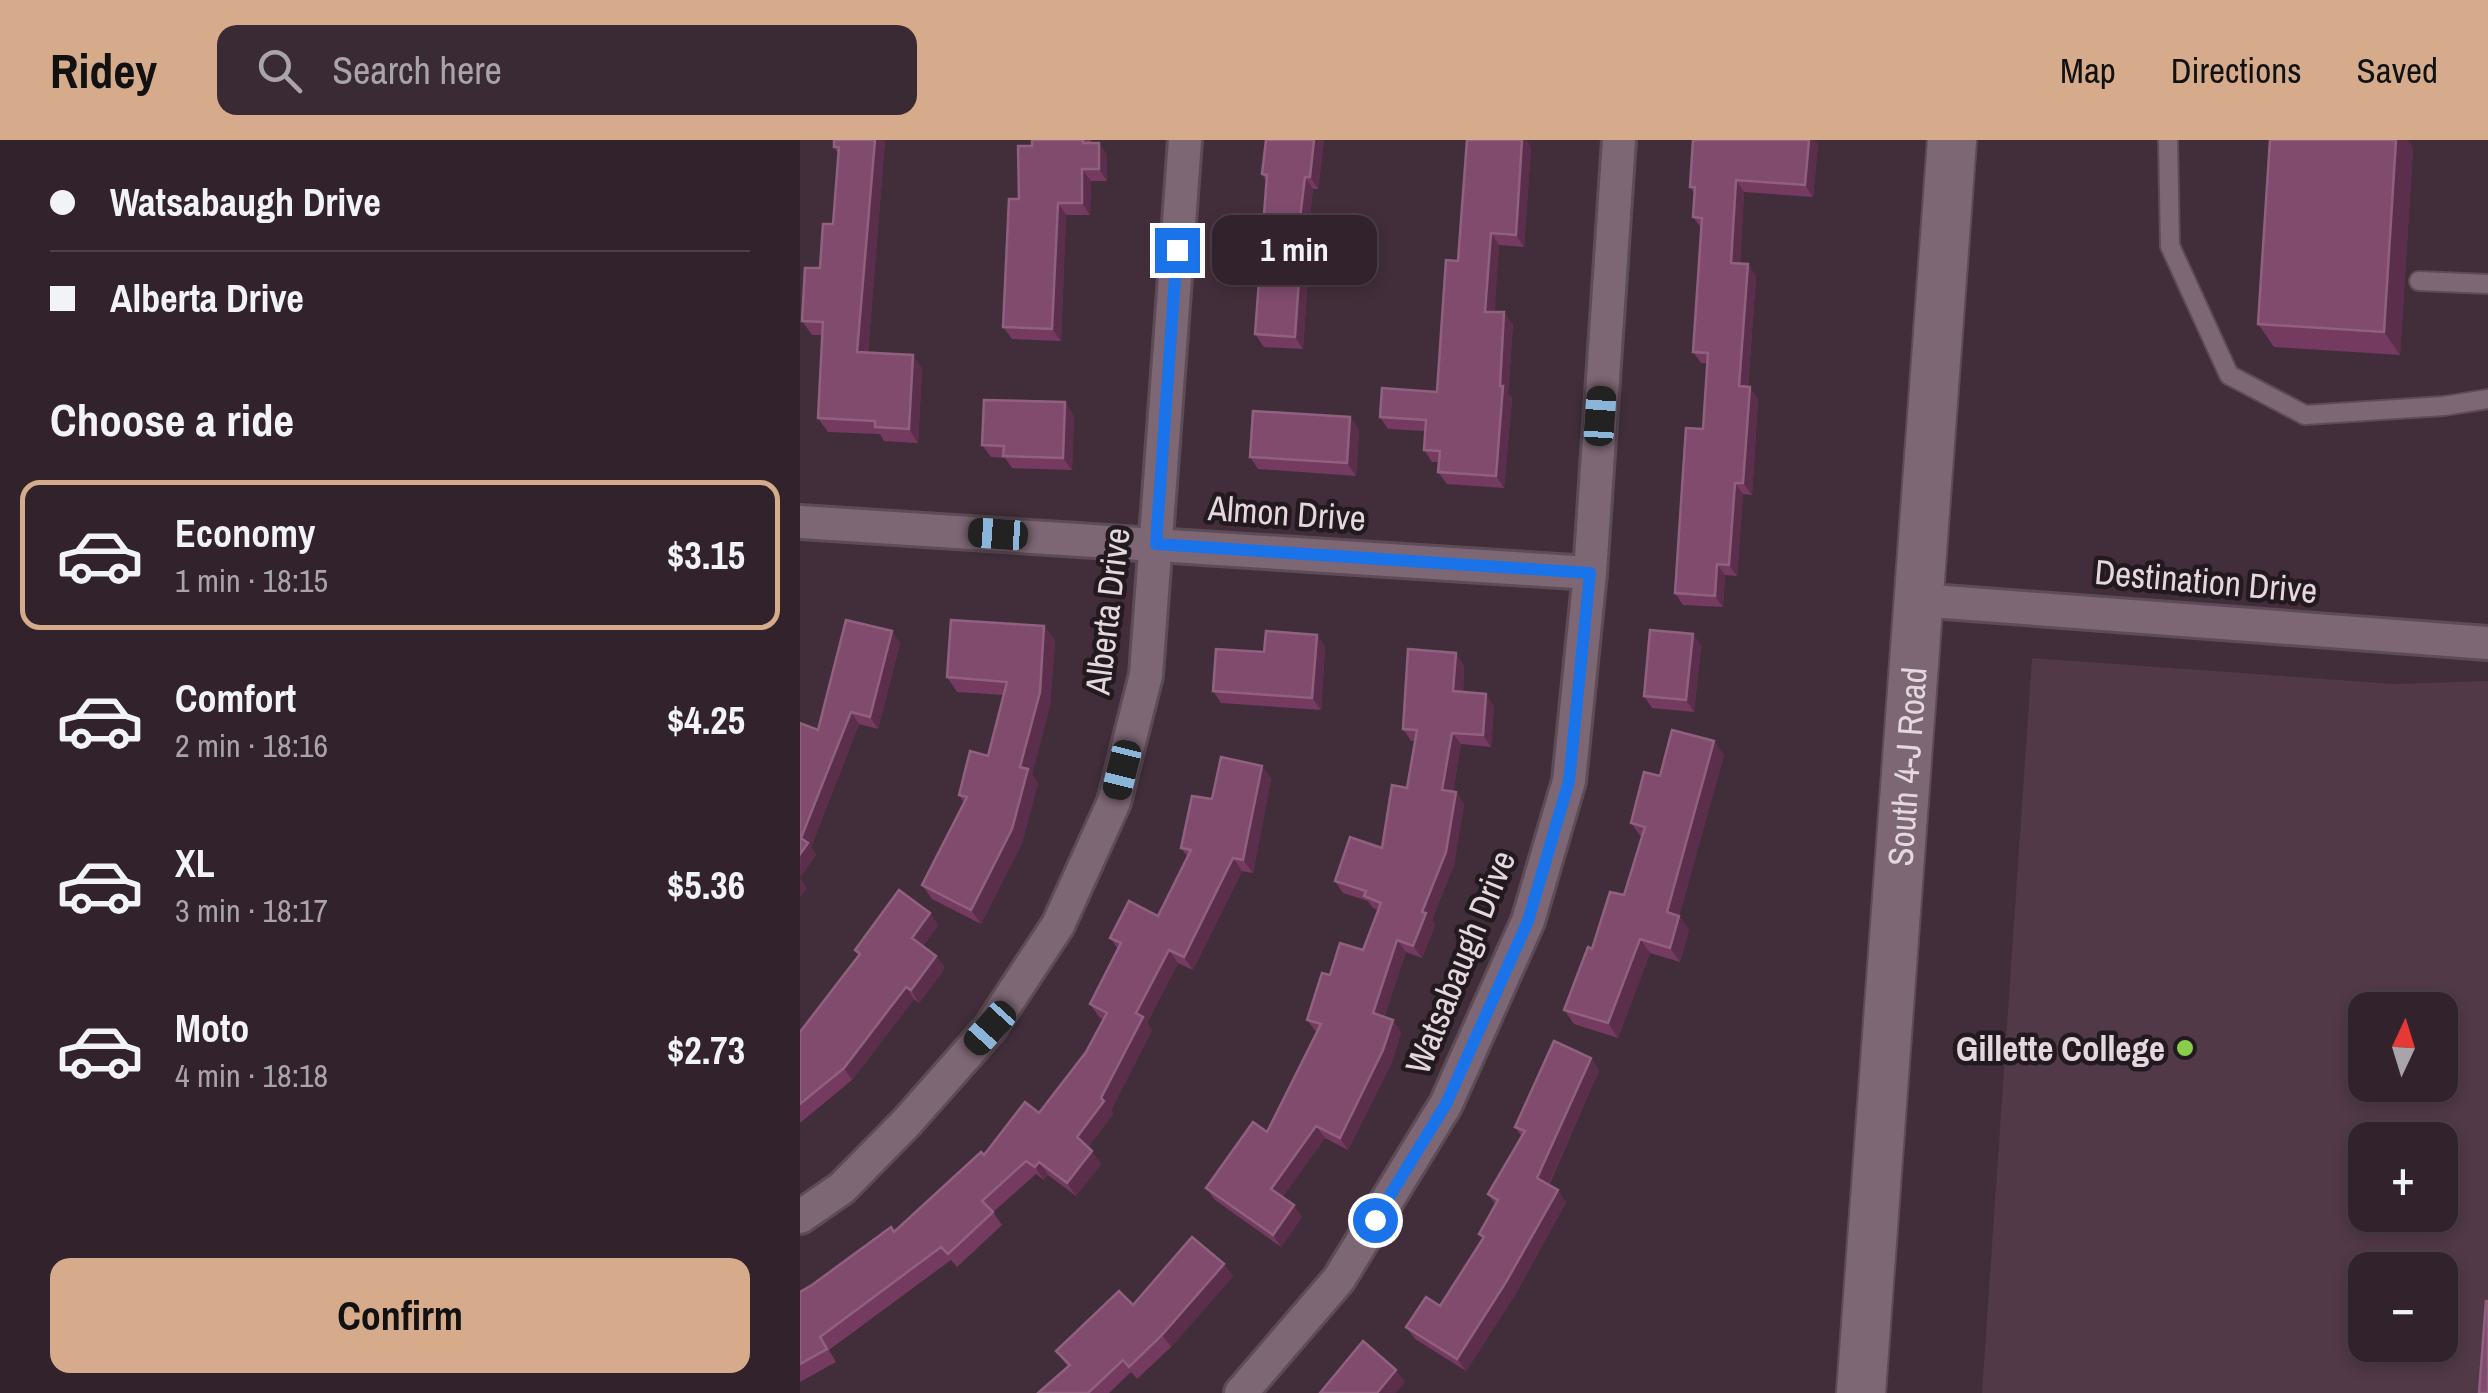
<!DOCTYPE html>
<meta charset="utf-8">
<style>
body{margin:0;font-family:"Archivo Narrow",sans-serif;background:#3a2a34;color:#f1f3f6;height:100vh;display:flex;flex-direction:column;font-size:38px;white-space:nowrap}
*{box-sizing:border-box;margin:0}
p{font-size:32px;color:#a8a4a9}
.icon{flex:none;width:55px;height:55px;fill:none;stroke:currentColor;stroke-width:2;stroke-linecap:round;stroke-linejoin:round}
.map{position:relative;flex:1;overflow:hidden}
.drawer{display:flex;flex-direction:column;background:#32222c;width:800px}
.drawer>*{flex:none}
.top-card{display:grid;align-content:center;height:220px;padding:0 50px;background:#32222c}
.needle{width:65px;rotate:4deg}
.buttons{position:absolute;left:1548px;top:852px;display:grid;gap:20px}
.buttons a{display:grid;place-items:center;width:110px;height:110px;border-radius:20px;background:#32222c;box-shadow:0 5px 15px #0003,0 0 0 2px #4d3f48;font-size:50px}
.end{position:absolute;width:45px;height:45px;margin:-22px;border:12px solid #1a73e8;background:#fff;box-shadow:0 0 0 5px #fff}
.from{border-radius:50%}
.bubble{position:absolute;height:70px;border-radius:20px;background:#32222c;box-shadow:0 5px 15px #0003,0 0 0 2px #4d3f48;font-size:32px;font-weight:700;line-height:70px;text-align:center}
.car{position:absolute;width:30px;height:60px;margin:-30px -15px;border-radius:12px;box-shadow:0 0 8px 2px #0007;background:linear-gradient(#222 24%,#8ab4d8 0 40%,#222 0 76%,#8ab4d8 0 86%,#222 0)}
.top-card b{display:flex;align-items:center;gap:35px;height:95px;font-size:38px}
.top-card b+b{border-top:2px solid #4d3f48}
.top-card i{width:25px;height:25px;background:#f1f3f6}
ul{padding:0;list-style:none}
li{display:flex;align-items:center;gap:30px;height:150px;margin:0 20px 15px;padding:0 30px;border:5px solid transparent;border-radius:20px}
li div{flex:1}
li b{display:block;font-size:38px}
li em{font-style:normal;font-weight:700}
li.active{border-color:#d6ab8b}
li>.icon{width:90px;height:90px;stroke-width:1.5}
h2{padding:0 50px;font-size:45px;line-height:120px}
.primary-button{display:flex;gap:20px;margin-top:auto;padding:20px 50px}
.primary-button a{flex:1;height:115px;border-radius:20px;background:#d6ab8b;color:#111;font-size:40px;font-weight:700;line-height:115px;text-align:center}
header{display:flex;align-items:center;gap:60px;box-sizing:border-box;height:140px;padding:0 50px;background:#d6ab8b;color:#111}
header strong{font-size:48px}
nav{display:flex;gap:55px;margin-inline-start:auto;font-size:35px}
.search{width:700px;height:90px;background:#3a2a34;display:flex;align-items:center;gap:25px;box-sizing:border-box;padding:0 35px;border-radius:20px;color:#a8a4a9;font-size:38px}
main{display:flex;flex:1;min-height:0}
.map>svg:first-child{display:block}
</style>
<header>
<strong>Ridey</strong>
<div class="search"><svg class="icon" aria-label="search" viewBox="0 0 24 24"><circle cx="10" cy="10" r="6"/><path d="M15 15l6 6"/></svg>Search here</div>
<nav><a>Map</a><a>Directions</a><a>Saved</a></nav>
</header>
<main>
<section class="drawer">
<div class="top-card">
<b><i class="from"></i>Watsabaugh Drive</b>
<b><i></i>Alberta Drive</b>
</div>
<h2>Choose a ride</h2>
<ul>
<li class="active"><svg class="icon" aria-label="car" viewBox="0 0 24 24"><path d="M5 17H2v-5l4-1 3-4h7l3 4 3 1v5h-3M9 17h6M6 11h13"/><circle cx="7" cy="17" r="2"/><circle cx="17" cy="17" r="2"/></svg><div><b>Economy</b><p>1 min · 18:15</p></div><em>$3.15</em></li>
<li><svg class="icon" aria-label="car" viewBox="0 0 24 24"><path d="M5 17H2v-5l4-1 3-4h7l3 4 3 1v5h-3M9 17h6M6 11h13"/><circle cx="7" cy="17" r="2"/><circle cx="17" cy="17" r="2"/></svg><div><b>Comfort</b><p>2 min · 18:16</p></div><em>$4.25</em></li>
<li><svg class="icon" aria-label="car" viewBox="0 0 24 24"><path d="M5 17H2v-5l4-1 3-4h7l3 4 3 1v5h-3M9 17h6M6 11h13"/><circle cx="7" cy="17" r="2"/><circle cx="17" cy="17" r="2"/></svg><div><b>XL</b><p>3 min · 18:17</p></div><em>$5.36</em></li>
<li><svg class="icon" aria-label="car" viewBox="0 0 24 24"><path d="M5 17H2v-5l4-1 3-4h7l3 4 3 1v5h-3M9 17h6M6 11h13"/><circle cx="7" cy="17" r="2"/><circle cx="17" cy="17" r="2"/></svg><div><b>Moto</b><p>4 min · 18:18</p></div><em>$2.73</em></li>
</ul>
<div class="primary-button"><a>Confirm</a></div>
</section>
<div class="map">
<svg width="1688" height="1253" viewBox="0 0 1688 1253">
<rect width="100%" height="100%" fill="#422e3a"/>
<path fill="#513947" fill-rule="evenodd" d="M1232 518 1596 544 1688 541V1253H1182ZM1565 870H1640V945H1565ZM1565 1000H1640V1075H1565ZM1565 1130H1640V1205H1565Z"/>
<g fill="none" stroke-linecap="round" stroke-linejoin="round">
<defs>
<g id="lane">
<path d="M1368 0 1370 106 1429 235 1505 275 1644 266 1688 259"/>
<path d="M1619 141 1688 144"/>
</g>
<g id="street">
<path d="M0 382 790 433"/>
<path d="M1118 460 1688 503"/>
<path d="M0 1077 42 1048 107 982 190 888 258 785 314 662 346 535 385 0"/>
<path d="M441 1253 539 1139 646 964 728 781 769 641 790 433 819 0"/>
</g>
<g id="secondary">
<path id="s1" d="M1061 1253 1152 0"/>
</g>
</defs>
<use href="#lane" stroke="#5d4c56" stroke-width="22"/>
<use href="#street" stroke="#5d4c56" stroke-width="38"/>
<use href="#secondary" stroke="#5d4c56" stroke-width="52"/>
<use href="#lane" stroke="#7e6774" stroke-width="18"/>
<use href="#street" stroke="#7e6774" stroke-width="32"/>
<use href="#secondary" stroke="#7e6774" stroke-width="48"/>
</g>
<g fill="#743a60">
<path d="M34 0H85L68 212 122 228 118 303 84 301 80 294 28 292 18 278 22 195H12L2 181 33 84 38 14 34 7Z"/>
<path d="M232 0H291V3H299L307 15V41H291L290 75H266L261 201 212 199 203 187 219 59Z"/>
<path d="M466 0H524L518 49H513L505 118 509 123 503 209 464 207 455 194 466 41 462 34Z"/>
<path d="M727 1 731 7 724 107 699 105 694 172 713 184 708 254 712 258 704 348 647 344 638 332 639 322H632L624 310 625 291 588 289 580 277 637 252 658 121Z"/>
<path d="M1018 4 1013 57 944 52 940 124 956 136 948 247 958 259 952 355 943 354 937 436 925 435 923 467 883 465 875 453 903 289 907 223H901L893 212 902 89 893 77 894 53 890 47Z"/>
<path d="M1613 8 1600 215 1474 207 1458 184Z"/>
<path d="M274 275 272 330 212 328 205 318 191 317 182 305Z"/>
<path d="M550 277 559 290 556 336 458 329 450 317Z"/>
<path d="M244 486 255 500 250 566 232 634 238 643 222 703 181 784 132 759 122 745 164 662 159 655 188 616 204 555 157 552 147 537Z"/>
<path d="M893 494 901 506 894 572 852 568 844 556Z"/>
<path d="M517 495 525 507 521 570 421 563 413 551 464 512Z"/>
<path d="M100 503 78 589 59 584 11 707 16 715 0 737V583L18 590Z"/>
<path d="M664 525 663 552 694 566 691 607 661 604 653 652H656L664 664 654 724 632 780 635 785 622 818 606 812 584 877 601 892 592 922 548 1010 525 998 482 1057 502 1077 481 1107 415 1060 406 1048 467 992 517 893 507 880 530 835 563 810 578 770 573 768 568 761 543 753 535 741 582 708 607 648 615 601H611L603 589Z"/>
<path d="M924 615 879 776 889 790 880 822 850 813 818 898 774 884 764 870 792 809 824 755 842 698 831 683 860 636Z"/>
<path d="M462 626 471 639 453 733 442 731 393 830 378 823 347 883 352 890 311 970 313 974 288 1007 301 1024 276 1056 248 1035 244 1040 236 1034 193 1072 202 1085 157 1127 151 1120 29 1210 36 1222 0 1242V1152L94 1092 184 1015 239 973 286 912 303 879 299 877 290 864 318 809 310 798 358 776 387 716 381 708 412 659Z"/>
<path d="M138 785 123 806 136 816 145 828 119 863 114 859 52 940 0 983V892L59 815 55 810Z"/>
<path d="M799 930 749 1045 766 1062 715 1155 666 1231 615 1199 606 1187 640 1166 683 1100 679 1094 696 1065 688 1054 722 997 715 987Z"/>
<path d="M424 1124 433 1136 371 1207 337 1239 331 1232 309 1253H238L268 1227 256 1211 333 1165Z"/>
</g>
<g fill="#5b2e4b">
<path d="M75 0H85L67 225 57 212Z"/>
<path d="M514 0H524L518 49 510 37Z"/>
<path d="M722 0H727L731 7 724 107 716 95Z"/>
<path d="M1009 0H1015L1018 4 1013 57 1005 45Z"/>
<path d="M1596 0H1608L1613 8 1600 215 1584 192Z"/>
<path d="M299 3 307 15V41L299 29Z"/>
<path d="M282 29 291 41 290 75 282 63Z"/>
<path d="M505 37 513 49 505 118 509 123 503 209 495 197 496 111Z"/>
<path d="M936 40 944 52 939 135 931 123Z"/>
<path d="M258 63 266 75 261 201 252 189Z"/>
<path d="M691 93 699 105 694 184 685 172Z"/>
<path d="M948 124 956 136 947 258 939 246Z"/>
<path d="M704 172 713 184 708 254 712 258 704 348 696 336Z"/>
<path d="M113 215 122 228 118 303 109 289Z"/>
<path d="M950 247 958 259 952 355 943 343Z"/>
<path d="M265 262 274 275 272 330 263 318Z"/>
<path d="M550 277 559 290 556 336 547 323Z"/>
<path d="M935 343 943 354 937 436 929 425Z"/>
<path d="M917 424 925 435 923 467 915 456Z"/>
<path d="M244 486 255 500 250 566 232 634 238 643 222 703 181 784 171 770 220 627Z"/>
<path d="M92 491 100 503 78 589 70 577Z"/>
<path d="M893 494 901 506 894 572 886 560Z"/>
<path d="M517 495 525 507 521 570 512 558Z"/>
<path d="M656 513 664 525 662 563 653 551Z"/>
<path d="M686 554 694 566 691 607 683 595Z"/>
<path d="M51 572 59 584 11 707 16 715 0 737 1 698Z"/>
<path d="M652 593 661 604 651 662 642 650Z"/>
<path d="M914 601 924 615 879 776 889 790 880 822 870 808 867 772Z"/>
<path d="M462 626 471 639 453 733 443 720Z"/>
<path d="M656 652 664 664 654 724 632 780 635 785 622 818 613 806Z"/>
<path d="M433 718 442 731 393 830 384 817Z"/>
<path d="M0 738 7 749 0 757Z"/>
<path d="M130 773 138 785 120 810 112 798Z"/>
<path d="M840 799 850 813 818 898 808 883Z"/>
<path d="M597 800 606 812 582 885 573 873Z"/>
<path d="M369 810 378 823 347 883 352 890 311 970 313 974 286 1010 277 997 301 958 336 873Z"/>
<path d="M136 816 145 828 119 863 111 850Z"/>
<path d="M106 847 114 859 52 940 44 928Z"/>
<path d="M593 880 601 892 592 922 548 1010 540 998Z"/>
<path d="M791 918 799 930 746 1050 737 1038Z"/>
<path d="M516 986 525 998 480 1061 471 1049Z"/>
<path d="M292 1011 301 1024 276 1056 267 1043Z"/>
<path d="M239 1022 248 1035 244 1040 235 1027Z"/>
<path d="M758 1050 766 1062 715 1155 666 1231 657 1219Z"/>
<path d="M494 1065 502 1077 481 1107 473 1095Z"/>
<path d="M424 1124 433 1136 371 1207 362 1195Z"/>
<path d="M596 1230 605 1242 596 1253H577Z"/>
</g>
<g fill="#804b6d" stroke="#90617f" stroke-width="2.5">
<path d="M34 0H75L57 212 113 215 109 289 75 287V281L18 278 23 182 2 181 5 128H20L23 84H33L39 7H34Z"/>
<path d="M232 0H283V3H299V29H282V63H258L252 189 203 187 209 59H219L218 6H232Z"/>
<path d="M466 0H514L510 37H505L496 111H501L495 197 455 194 467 35 462 34Z"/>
<path d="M667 0H722L716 95 691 93 685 172H704L700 246H703L696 336 638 332 640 311 624 310 626 280 580 277 582 248 637 252 646 120 658 121Z"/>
<path d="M893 0H1009L1005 45 936 40 931 123 948 124 939 246 950 247 943 343H935L929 425 917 424 915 456 875 453 886 288 903 289 908 213 893 212 902 78 893 77 895 47H890Z"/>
<path d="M1470 0H1596L1584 192 1458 184Z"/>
<path d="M184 260 265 262 263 318 203 316 204 306 182 305Z"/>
<path d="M453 271 550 277 547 323 450 317Z"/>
<path d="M46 480 92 491 70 577 51 572 1 698 8 703 0 714V583L18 590Z"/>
<path d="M151 480 244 486 240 552 220 627 228 629 212 689 171 770 122 745 167 657 159 655 170 611 188 616 207 542 147 537Z"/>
<path d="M850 490 893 494 886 560 844 556Z"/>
<path d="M466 491 517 495 512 558 413 551 416 509 464 512Z"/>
<path d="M608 509 656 513 653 551 686 554 683 595 652 593 642 650 656 652 646 712 622 772 626 773 613 806 597 800 573 873 593 880 583 910 540 998 516 986 471 1049 494 1065 473 1095 406 1048 453 982 467 992 521 884 507 880 522 833 530 835 540 803 563 810 581 763 564 756 566 751 535 741 550 697 582 708 592 645 607 648 617 590 603 589Z"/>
<path d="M872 590 914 601 867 772 879 776 870 808 840 799 808 883 764 870 788 807 792 809 810 752 824 755 845 687 831 683 844 632 860 636Z"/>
<path d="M421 617 462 626 443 720 433 718 384 817 369 810 336 873 343 877 301 958 304 961 277 997 292 1011 267 1043 239 1022 235 1027 226 1021 182 1061 193 1072 148 1114 141 1107 20 1197 27 1209 0 1224V1152L12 1145 91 1087 94 1092 181 1012 184 1015 225 962 239 973 286 912 307 873 290 864 321 803 310 798 329 761 358 776 391 710 381 708 392 656 412 659Z"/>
<path d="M99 750 130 773 112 798 136 816 111 850 106 847 44 928 0 964V892L60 814 55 810Z"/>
<path d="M754 901 791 918 737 1038 758 1050 706 1142 657 1219 606 1187 626 1157 640 1166 684 1097 679 1094 698 1060 688 1054 725 991 715 987Z"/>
<path d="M392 1097 424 1124 362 1195 329 1227 323 1220 288 1253H238L270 1225 256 1211 319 1151 333 1165Z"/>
<path d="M1686 1161H1688V1253H1679Z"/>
<path d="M563 1201 596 1230 577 1253H520Z"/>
</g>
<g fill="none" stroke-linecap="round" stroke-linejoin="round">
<path stroke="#1a73e8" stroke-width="12" d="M377 110 356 404 790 433 769 641 728 781 646 964 575 1080"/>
</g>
<circle fill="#87cf4a" stroke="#231a1f" stroke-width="4" cx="1385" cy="908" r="10"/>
<g text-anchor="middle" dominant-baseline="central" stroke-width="9" stroke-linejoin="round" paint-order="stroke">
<g font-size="35" fill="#e4d7de" stroke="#231a1f">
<text transform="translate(487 373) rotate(4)">Almon Drive</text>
<text transform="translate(1406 441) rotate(5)">Destination Drive</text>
<text transform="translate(307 471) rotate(-83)">Alberta Drive</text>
<text stroke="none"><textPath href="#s1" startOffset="628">South 4-J Road</textPath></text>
<text transform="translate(660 822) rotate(-68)">Watsabaugh Drive</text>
</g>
<g font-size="35" font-weight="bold" fill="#e4d7de" stroke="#231a1f" text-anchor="end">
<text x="1365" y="908">Gillette College</text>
</g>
</g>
</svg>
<div class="buttons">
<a><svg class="needle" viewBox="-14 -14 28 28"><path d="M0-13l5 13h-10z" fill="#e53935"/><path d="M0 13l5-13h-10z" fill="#a8a4a9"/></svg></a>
<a>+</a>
<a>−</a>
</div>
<i class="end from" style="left:575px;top:1080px"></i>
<i class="end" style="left:377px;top:110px"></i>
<div class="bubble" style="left:412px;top:75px;width:165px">1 min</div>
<i class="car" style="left:800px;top:276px;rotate:4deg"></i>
<i class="car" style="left:198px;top:394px;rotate:274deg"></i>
<i class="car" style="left:322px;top:630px;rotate:194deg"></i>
<i class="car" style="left:190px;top:888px;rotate:222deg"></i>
</div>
</main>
